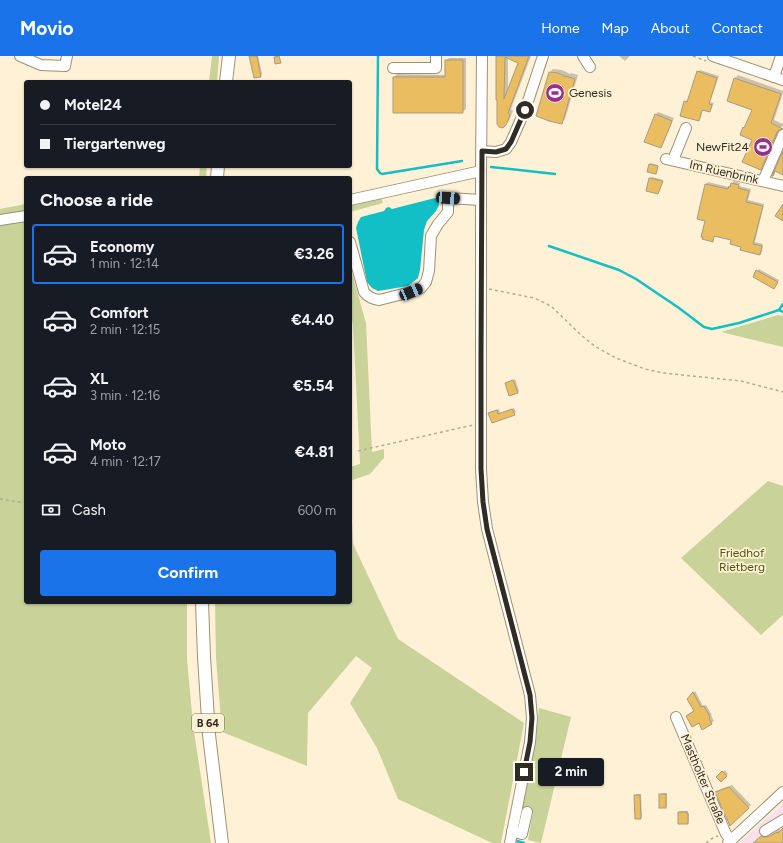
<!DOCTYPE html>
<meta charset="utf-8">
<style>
body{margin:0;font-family:Figtree,sans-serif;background:#242831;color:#f1f3f6;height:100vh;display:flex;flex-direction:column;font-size:15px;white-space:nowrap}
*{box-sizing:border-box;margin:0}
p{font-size:13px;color:#9ea1a6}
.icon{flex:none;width:22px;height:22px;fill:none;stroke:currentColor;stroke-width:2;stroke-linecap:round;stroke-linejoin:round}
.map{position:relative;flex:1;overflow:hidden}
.details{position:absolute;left:24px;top:120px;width:328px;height:428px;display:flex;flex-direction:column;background:#171b24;border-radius:4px;box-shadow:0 1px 3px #0004}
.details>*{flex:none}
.banner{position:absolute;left:24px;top:24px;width:328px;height:88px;border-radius:4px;box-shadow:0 1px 3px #0004;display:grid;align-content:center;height:88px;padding:0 16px;background:#171b24}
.end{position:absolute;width:18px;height:18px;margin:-9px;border:5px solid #312c22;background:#fff;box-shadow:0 0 0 2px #fff}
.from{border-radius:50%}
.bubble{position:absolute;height:28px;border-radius:4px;background:#171b24;box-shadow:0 1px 3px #0004;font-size:13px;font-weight:700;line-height:28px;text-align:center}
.car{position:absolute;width:12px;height:24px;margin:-12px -6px;border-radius:5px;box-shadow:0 0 3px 1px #0007;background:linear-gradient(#222 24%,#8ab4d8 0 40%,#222 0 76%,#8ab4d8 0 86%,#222 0)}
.banner b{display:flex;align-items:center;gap:14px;height:38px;font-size:15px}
.banner b+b{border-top:1px solid #363941}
.banner i{width:10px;height:10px;background:#f1f3f6}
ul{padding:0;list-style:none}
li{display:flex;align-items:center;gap:12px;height:60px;margin:0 8px 6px;padding:0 8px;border:2px solid transparent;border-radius:4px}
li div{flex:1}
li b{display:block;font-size:15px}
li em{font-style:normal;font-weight:700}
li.active{border-color:#1a73e8}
li>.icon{width:36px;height:36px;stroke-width:1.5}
h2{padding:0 16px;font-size:18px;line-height:48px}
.pay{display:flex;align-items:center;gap:10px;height:44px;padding:0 16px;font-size:15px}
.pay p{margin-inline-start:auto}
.action{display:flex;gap:8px;margin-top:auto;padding:8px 16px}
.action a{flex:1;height:46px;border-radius:4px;background:#1a73e8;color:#fff;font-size:16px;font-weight:700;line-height:46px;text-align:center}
header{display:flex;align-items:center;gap:24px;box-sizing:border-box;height:56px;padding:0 20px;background:#1a73e8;color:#fff}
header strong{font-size:19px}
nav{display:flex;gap:22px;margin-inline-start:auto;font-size:14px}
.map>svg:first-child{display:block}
</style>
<header>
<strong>Movio</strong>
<nav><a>Home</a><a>Map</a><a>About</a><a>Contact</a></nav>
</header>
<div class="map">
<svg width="783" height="787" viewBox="0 0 783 787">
<rect width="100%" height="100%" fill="#fff1d6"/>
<path fill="#f8e1ed" d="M783 748V787H739Z"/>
<g fill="#c9d299">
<path d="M212 0H219L217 26H209Z"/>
<path d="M200 110H207L206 122H199Z"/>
<path d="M381 141 383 147 350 156V148Z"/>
<path d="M26 148V155L0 159V153Z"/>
<path d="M26 165V546H187V603L193 669 211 787H0V168Z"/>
<path d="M350 210 366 267 372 396 384 393V402L370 418 350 425 353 488 398 583 524 667 501 787H492L398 743 377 692 350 647 372 612 356 600 308 657 307 710 222 676 216 602 215 546H350V411L360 408 353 269 350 253Z"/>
<path d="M778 259 783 260V291L721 276Z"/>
<path d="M768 425 783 430V559L761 579 681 502Z"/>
<path d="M539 652 571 661 541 787 528 784 533 756 521 753C528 719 537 686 539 652Z"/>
</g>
<path fill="#12bfc7" d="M435 142 438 145 439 149 436 155 427 165 424 174 420 214 418 222 408 230 378 235 372 232 367 226 356 172 358 166 361 161 384 155 386 152 389 151 392 153Z"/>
<g fill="#0003" fill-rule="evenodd">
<path d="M250 0H258L262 18 261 20Z"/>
<path d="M497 0H531L511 53 513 55 509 65 502 71ZM508 1 519 6 508 36Z"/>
<path d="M619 0H630L625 5Z"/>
<path d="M449 2H466V53L462 56 394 21 397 18 446 19V5Z"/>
<path d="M553 13 562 14 570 18 571 17 578 19 565 63 561 67 550 16Z"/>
<path d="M700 14 719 20 710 46 714 47 711 53 709 55 703 53 701 61 699 63 685 46 687 44H688L698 16Z"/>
<path d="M738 19 783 35V37L774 64 783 68V70L780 72 763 110 760 113 753 84 741 78 744 72 747 69 754 53 735 22Z"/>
<path d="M658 56 674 62 663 88 661 91 655 59Z"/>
<path d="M651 107 658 109 657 116 655 117 650 108Z"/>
<path d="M652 121 663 124 659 136 658 137 647 134 650 122Z"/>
<path d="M734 125 740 127 739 130 751 133 748 144 764 148 755 186 763 188 762 196 760 198 742 190 733 183 715 179 714 183 712 185 706 164 698 162 706 128 708 126 729 131Z"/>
<path d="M759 213 779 224 776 230 754 221Z"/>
<path d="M515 323 519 335 518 336 506 327 508 326Z"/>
<path d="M514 352 516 356 514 358 492 366 489 357 490 356 499 353 500 357Z"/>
<path d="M695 635 703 650 706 649 712 659H711L714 665 702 672 699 665 687 660 695 655 688 643Z"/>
<path d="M725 714 728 718 721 725 717 721Z"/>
<path d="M732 729 751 749 730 768 716 736 719 734Z"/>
<path d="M662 737H667V750L666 751 660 739Z"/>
<path d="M636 738H641L642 761 641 762 635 740Z"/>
<path d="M680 755H688V757H689V765L688 767 679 756Z"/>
<path d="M779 774 781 775 783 774V787H755L764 778 769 780Z"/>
</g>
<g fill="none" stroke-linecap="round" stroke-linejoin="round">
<g stroke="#12bfc7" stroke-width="2.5">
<path d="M378 0 377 113 380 117 382 118 462 105"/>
<path d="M491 111 555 118"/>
<path d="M549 190 619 214 636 223 679 252 704 271 712 273 739 267 779 254 783 256"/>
<path d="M779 254 783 248"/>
<path d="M517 785 524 787"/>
</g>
</g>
<g fill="#ebbd61" stroke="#a89b82" fill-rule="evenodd">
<path d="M249 0H257L261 21 254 22Z"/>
<path d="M279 0 281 7 275 8 274 1Z"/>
<path d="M496 0H529L508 57 510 59 506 69 503 72 499 71 497 68V44H496ZM505 1 518 7 504 43Z"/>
<path d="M445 4H463V57H393V21H445Z"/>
<path d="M697 15 717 22 709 48 712 49 710 56 702 54 699 65 680 60 684 45 687 46Z"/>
<path d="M549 16 558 17 566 21V20L575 23 562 68 549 65 536 60Z"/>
<path d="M734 22 781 38 771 67 783 73 779 74 777 76 761 114 742 106 752 84 740 79 743 71 744 72 752 54 727 45Z"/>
<path d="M655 58 672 65 661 92 644 86Z"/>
<path d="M783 95V119L775 115 773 120H772Z"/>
<path d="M649 108 658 110 656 118 647 116Z"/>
<path d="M649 122 663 125 658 138 646 135Z"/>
<path d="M731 127 739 129 738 132 749 135 746 146 763 150 753 188 762 190 760 199 740 194 741 191 730 188 731 184 714 180 713 186 702 183 703 181H701L705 165 697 163 705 128 728 133 729 130 730 131Z"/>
<path d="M783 148V165L775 160Z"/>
<path d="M756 214 778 226 774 233 753 221Z"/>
<path d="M513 324 518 337 509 340 505 327Z"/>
<path d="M512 353 515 359 492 367 488 357 497 354 498 358Z"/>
<path d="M693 636 701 651 704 650 710 661 709 662 712 668 702 674 699 667 692 671 686 660 694 655 687 643Z"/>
<path d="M722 715 727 720 721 726 716 721Z"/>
<path d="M729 731 749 752 730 770 715 736Z"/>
<rect x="659" y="738" width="7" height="14"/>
<path d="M634 739H640L641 763H635Z"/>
<path d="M678 756H687V758H688V768H678Z"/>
<path d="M783 772V787H753L761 780 763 781H768L777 776 778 777Z"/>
</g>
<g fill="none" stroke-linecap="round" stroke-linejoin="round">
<defs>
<g id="minor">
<path d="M20 0 41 9 65 10 67 0"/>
<path d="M482 0 481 115V413L483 446 487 473 530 639 532 662 530 686 510 787"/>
<path d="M583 0 590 11"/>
<path d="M713 0 783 24"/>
<path d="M393 12H436V0"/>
<path d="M774 21 781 0"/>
<path d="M482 95 496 96 506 93 511 86 525 54 543 0"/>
<path d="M666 103 783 130"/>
<path d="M673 104 686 72"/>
<path d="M763 125 783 79"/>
<path d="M350 144 481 115"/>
<path d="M0 164 26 160"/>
<path d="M350 186 364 236C368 241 372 243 379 244L411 236 421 232 426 226 429 215 431 180 438 168 448 156V142L481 144"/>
<path d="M676 661 726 778 731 784"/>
<path d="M512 775 522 778 527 756"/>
<path d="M765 775 783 764"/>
<path d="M728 787 783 736"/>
</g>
<g id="major">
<path d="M226 26 229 0"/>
<path d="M217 122 218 110"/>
<path d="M202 546 204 601 209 679 222 787"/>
</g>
</defs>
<use href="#minor" stroke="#9e9178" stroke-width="12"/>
<use href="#major" stroke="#9e9178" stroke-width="14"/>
<g stroke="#b5aa95" stroke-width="1.5" stroke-dasharray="3 3" stroke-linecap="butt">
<path d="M693 0 706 5"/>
<path d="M489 233 534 242 545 247 552 251 582 280 596 291 616 302 645 313 663 317 741 325 783 336"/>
<path d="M358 395 473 369"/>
<path d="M0 443 18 446H26"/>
<path d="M706 787 711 783 718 780"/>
</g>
<use href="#minor" stroke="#fff" stroke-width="10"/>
<use href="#major" stroke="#fff" stroke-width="12"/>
</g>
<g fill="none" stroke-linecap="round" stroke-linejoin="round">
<path stroke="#312c22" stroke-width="5" d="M524 716 530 686 532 662 530 639 487 473 483 446 481 413V299L482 95 496 96 506 93 511 86 525 54"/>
</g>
<defs>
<symbol id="stadium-disc" viewBox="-11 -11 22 22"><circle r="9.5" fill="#9a2f90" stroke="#fff1d6"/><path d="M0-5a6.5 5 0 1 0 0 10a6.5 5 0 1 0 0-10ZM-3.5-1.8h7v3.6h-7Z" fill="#fff"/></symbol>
</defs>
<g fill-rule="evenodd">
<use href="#stadium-disc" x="544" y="26" width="22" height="22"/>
<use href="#stadium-disc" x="752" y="80" width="22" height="22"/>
</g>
<g text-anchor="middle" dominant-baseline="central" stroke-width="3.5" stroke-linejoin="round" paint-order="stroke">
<rect fill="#fff1d6" stroke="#6f6758" stroke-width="1" x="192" y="658" width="32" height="18" rx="3"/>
<g font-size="11" font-weight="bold" fill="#312c22">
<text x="208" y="667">B 64</text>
</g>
<g font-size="12" fill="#312c22" stroke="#fff1d6" text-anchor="start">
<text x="569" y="37">Genesis</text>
<text x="749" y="91" text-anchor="end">NewFit24</text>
</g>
<g font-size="12" fill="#312c22" stroke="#fff1d6">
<text transform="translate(724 116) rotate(13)">Im Rüenbrink</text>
<text transform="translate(703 723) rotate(67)">Mastholter Straße</text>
</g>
<g font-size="12" fill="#4e550c" stroke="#fff1d6">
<text x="742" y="497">Friedhof<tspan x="742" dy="14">Rietberg</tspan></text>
</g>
</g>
</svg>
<i class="end from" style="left:525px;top:54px"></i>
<i class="end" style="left:524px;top:716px"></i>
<div class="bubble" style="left:538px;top:702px;width:66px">2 min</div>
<i class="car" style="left:448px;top:142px;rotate:94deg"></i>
<i class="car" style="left:411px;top:236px;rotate:67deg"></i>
<div class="banner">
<b><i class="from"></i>Motel24</b>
<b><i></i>Tiergartenweg</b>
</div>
<section class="details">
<h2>Choose a ride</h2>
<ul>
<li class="active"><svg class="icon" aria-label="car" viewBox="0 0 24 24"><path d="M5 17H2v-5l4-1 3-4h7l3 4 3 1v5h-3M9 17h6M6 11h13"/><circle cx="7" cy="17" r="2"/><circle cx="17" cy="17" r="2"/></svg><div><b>Economy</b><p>1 min · 12:14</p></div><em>€3.26</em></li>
<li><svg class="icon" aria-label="car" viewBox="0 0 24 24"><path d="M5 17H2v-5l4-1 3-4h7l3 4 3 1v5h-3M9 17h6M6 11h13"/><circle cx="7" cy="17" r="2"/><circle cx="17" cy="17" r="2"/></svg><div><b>Comfort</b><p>2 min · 12:15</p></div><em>€4.40</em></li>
<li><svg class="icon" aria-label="car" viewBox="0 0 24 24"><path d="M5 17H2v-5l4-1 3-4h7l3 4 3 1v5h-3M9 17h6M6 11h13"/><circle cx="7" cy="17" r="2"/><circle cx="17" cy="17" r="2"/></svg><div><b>XL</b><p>3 min · 12:16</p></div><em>€5.54</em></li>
<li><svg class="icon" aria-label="car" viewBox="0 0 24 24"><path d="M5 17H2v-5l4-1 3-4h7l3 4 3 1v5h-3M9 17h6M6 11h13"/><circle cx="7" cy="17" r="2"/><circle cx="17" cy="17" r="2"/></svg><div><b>Moto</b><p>4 min · 12:17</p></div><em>€4.81</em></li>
</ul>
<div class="pay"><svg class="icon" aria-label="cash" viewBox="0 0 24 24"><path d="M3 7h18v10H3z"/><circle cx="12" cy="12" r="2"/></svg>Cash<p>600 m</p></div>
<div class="action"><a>Confirm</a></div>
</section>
</div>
